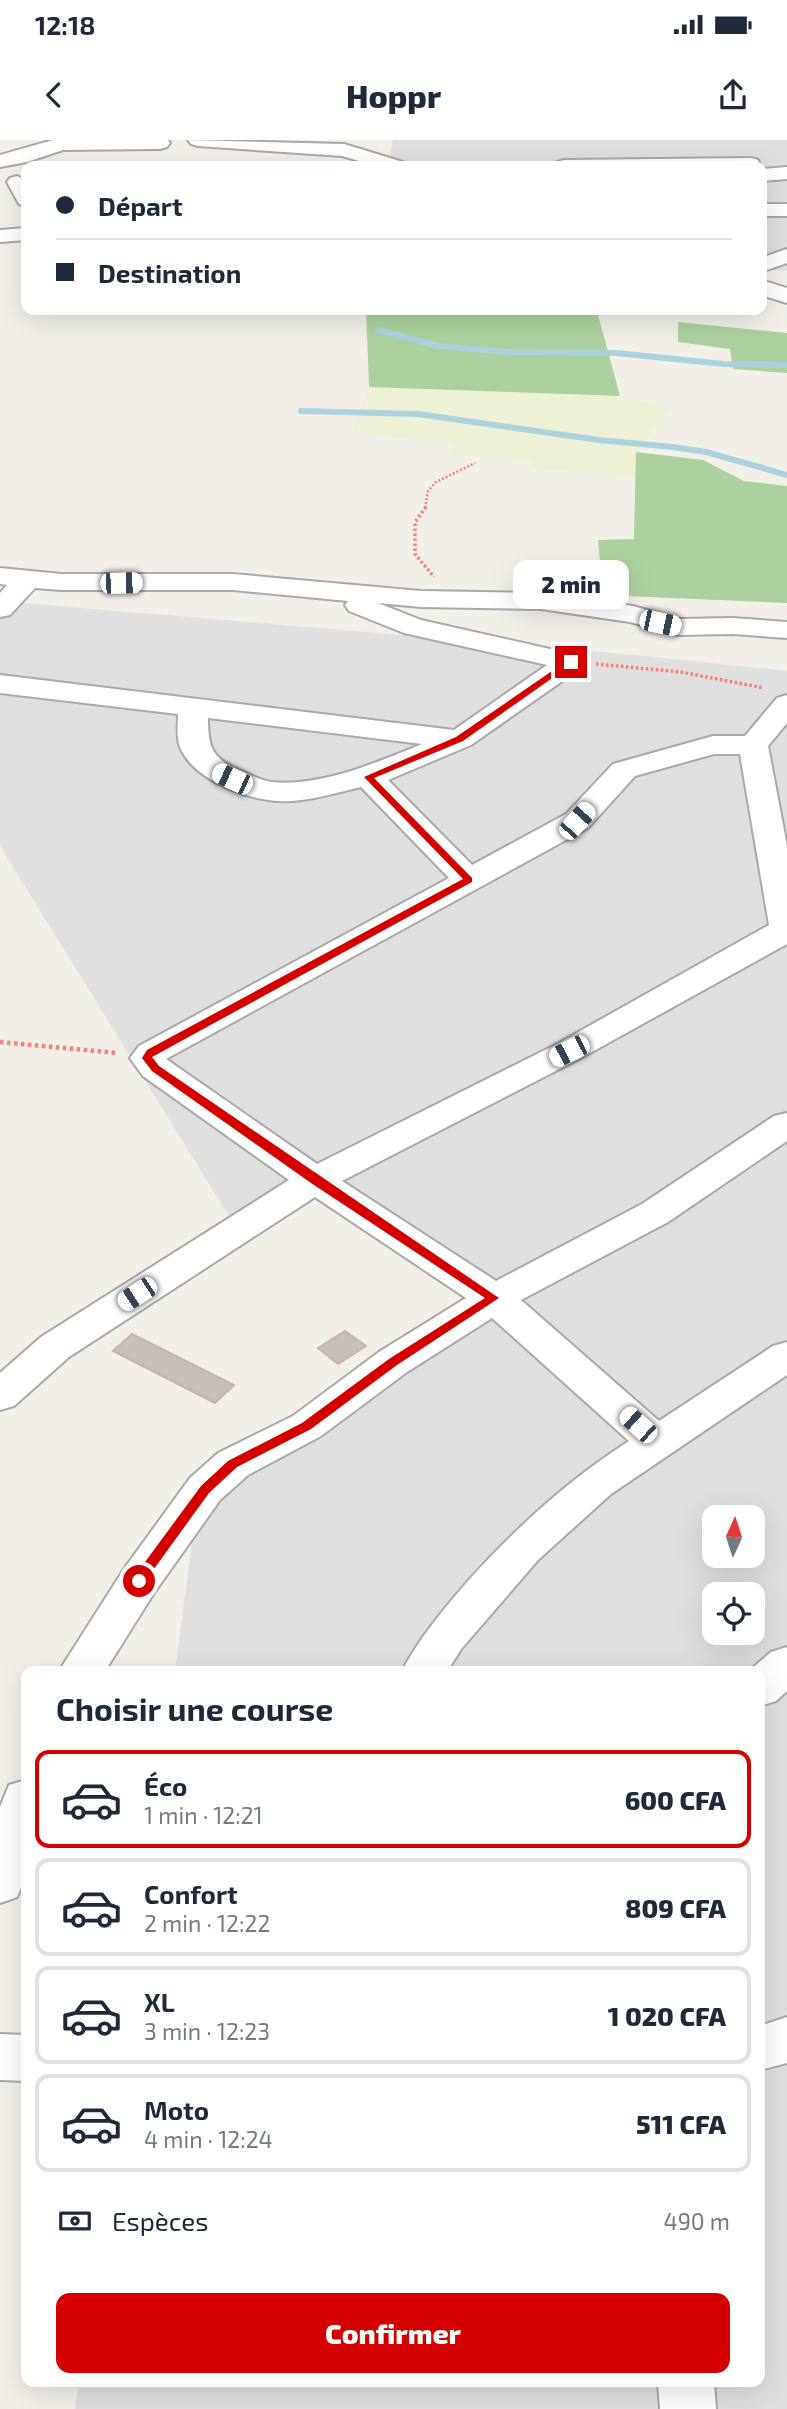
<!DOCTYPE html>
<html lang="fr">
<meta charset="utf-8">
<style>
body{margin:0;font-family:"Exo 2",sans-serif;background:#f6f6f7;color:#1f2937;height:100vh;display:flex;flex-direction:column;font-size:26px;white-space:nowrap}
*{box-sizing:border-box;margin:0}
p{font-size:23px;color:#747a83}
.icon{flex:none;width:38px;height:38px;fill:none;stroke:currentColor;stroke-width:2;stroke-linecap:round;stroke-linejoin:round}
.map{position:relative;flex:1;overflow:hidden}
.drawer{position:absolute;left:21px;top:1526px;width:744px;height:721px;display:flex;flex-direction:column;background:#fff;border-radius:14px;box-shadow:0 7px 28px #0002}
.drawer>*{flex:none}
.hud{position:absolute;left:21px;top:21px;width:746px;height:154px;border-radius:14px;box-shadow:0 7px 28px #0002;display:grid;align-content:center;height:154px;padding:0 35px;background:#fff}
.needle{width:46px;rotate:3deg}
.controls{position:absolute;left:702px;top:1365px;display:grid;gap:14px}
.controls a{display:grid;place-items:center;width:63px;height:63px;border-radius:14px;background:#fff;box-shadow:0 7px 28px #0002;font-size:35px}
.end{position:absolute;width:32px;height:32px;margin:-16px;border:9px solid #d40000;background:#fff;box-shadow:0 0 0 4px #fff}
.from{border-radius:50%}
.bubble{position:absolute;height:49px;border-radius:14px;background:#fff;box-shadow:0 7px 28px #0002;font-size:23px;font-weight:800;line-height:49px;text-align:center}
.car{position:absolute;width:21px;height:42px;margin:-21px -10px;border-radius:9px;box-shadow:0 0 5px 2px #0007;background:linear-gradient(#fff 24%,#345 0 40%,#fff 0 76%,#345 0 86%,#fff 0)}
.hud b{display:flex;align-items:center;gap:24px;height:66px;font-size:26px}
.hud b+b{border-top:2px solid #e0e1e3}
.hud i{width:18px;height:18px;background:#1f2937}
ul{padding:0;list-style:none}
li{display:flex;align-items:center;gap:21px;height:98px;margin:0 14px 10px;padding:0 21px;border:4px solid #e0e1e3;border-radius:14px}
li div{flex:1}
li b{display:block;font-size:26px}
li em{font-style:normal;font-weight:800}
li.current{border-color:#d40000}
li>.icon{width:63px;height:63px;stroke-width:1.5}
h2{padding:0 35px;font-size:32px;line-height:84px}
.pay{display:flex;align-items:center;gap:18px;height:77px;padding:0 35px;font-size:26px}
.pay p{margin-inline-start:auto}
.button{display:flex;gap:14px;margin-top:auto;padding:14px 35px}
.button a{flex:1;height:80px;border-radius:14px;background:#d40000;color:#fff;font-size:28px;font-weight:800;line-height:80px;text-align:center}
.status{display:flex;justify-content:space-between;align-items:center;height:49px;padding:0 35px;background:#fff;direction:ltr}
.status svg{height:19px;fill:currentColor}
header{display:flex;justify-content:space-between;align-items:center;height:91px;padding:0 35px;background:#fff;font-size:32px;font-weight:800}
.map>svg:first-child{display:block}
</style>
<div class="status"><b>12:18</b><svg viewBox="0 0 49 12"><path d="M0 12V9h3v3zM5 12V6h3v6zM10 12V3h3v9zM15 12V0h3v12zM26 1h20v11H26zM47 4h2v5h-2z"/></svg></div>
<header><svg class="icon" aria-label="back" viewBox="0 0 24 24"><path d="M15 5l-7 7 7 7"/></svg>Hoppr<svg class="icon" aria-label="share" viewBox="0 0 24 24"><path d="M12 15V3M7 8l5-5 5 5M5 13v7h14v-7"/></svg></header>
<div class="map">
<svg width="787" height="2269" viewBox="0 0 787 2269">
<rect width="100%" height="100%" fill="#f2efe9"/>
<g fill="#e0dfdf" fill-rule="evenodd">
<path d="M393 0H787V131L761 129V26H389Z"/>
<path d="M0 461 635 515 787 531V2269H75L79 2242H760V1531H175L196 1372 473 1164 314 1044 235 1086 0 706ZM714 1377H752V1416H714ZM714 1454H752V1493H714Z"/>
</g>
<path fill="#eef0d5" d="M369 247 620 256 670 268 636 312 635 337 530 328 531 321 452 315 453 303 352 293Z"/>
<g fill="#add19e">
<path d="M366 170 597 171 620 256 369 247Z"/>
<path d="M678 182 787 193V233L733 229 730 209 678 202Z"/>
<path d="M636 312 703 320 744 341 787 346V463L603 455 598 400 634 399Z"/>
</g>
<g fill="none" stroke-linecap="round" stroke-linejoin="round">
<g stroke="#aad3df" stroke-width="6">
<path d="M378 190 439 206 506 212 616 213 724 224 787 225"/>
<path d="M301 271 418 274 599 300 673 307 706 312 787 335"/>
</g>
</g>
<g fill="#c7bfb8" stroke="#c4b6ab" stroke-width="2">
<path d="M345 1191 366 1206 338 1224 318 1208Z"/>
<path d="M132 1194 234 1245 215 1263 113 1211Z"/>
</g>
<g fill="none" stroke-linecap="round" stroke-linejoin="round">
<defs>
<g id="minor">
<path d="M53 0H168L170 3 167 7 160 9 63 10 27 22 0 27V15Z"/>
<path d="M188 0 344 4 403 22 406 26H376L342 16 198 6 191 4Z"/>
<path d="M751 18 758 20 760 26H554L557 22 564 20Z"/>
<path d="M787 27V39L761 41V29Z"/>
<path d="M17 36 26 40V66L19 64 7 42 10 38Z"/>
<rect x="761" y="64" width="26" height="12"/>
<path d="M26 88V100L0 102V90Z"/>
<path d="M787 109V123L761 132V118Z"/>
<path d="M761 140 787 148V163L761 155Z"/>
<path d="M0 428 61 434H233L421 451 541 453 633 466 679 479 733 478 787 482V498L733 494 678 495 630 482 541 469 421 467 378 463 421 480 581 516 585 522 581 528 471 605 388 640 472 725 566 674 613 624 713 596H745L777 558 787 555V583L768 606 787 706V804L581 918 342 1041 496 1141 642 1064 774 976 787 973V1001L668 1082 521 1160 659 1281 773 1206 787 1202V1235L611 1354 538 1420 462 1508 447 1531H402C420 1497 443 1470 468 1441 517 1387 567 1341 629 1301L492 1178 407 1232 321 1296 248 1335 220 1360 154 1453 105 1531H59L124 1429 190 1338 218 1313 293 1276 379 1212 466 1158 315 1057 69 1217 14 1266 0 1270V1233L41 1197 289 1040 143 936 130 918 139 906 449 738 361 647C339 652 314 660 291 661 256 664 194 642 180 607 176 597 178 584 178 574L0 553V535L454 590 547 525 404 493 349 471 345 465 348 461 233 450H61L35 448 10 475 0 477V453L7 445 0 444ZM208 578 422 604C378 622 321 647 272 642 262 641 251 635 242 631 212 619 208 608 208 578ZM714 614H740L769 785 557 904 317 1024 166 919 588 688 635 636Z"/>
<path d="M787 1507V1551L776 1561 760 1566V1531H749L771 1512Z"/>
<path d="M26 1640V1736L17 1757 0 1763V1667L9 1645Z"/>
<path d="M787 1877V1923L760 1930V1886Z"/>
<path d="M0 1894 26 1895V1941L0 1940Z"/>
<path d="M658 2242H714L716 2269H660Z"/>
</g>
</defs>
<use href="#minor" stroke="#a9a9a9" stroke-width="4"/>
<path stroke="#fa8072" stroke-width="2.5" stroke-dasharray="2 2" stroke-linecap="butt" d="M425 368 428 351 436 342 475 323"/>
<g stroke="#fa8072" stroke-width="3.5" stroke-dasharray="2.5 2.5" stroke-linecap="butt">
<path d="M426 367 415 382V414L434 437"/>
<path d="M596 524 681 532 764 548"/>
</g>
<path stroke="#fa8072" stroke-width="4.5" stroke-dasharray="3.5 3.5" stroke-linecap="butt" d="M0 902 118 913"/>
<use href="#minor" fill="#fff" fill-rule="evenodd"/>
</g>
<path fill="#d40000" d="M568 520 575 522 463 601 374 638 472 738V742L152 917 159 926 499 1158 397 1225 311 1289 237 1327 209 1353 143 1444H134V1437L201 1346 228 1321 302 1283 389 1219 485 1158 311 1043 152 931 142 918 147 910 463 739 364 637 456 597Z"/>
</svg>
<div class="controls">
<a><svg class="needle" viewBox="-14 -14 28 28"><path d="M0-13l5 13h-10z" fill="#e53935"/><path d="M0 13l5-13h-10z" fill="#747a83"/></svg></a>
<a><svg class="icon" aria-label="locate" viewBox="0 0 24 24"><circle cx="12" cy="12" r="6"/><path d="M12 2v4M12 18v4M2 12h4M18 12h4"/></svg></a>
</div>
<i class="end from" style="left:139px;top:1441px"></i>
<i class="end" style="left:571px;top:522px"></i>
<div class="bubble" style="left:513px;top:420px;width:116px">2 min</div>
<i class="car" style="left:121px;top:443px;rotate:89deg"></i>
<i class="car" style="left:660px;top:483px;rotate:102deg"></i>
<i class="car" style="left:232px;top:639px;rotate:295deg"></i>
<i class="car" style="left:577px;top:681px;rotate:42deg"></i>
<i class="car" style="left:569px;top:911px;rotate:243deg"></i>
<i class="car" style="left:137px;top:1154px;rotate:237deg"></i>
<i class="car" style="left:638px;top:1285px;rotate:312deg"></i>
<div class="hud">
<b><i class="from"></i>Départ</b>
<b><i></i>Destination</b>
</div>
<section class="drawer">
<h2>Choisir une course</h2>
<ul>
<li class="current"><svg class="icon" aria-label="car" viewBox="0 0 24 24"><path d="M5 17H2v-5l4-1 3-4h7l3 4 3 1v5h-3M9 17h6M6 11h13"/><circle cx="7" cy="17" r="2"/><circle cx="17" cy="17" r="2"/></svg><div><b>Éco</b><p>1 min · 12:21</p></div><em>600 CFA</em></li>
<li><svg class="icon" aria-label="car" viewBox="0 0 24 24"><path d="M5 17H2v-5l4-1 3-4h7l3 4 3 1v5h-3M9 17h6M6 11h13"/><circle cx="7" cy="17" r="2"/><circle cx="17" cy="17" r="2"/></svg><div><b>Confort</b><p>2 min · 12:22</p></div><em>809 CFA</em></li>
<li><svg class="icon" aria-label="car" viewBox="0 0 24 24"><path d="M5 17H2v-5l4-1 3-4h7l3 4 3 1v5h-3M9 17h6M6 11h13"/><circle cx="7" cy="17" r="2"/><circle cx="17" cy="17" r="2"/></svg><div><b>XL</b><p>3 min · 12:23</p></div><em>1 020 CFA</em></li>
<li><svg class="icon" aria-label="car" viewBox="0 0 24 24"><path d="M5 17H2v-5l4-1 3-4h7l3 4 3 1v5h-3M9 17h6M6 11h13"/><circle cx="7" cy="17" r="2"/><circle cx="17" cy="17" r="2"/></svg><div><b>Moto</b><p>4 min · 12:24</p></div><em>511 CFA</em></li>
</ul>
<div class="pay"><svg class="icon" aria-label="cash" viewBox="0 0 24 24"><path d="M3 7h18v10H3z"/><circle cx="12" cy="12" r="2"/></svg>Espèces<p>490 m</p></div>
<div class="button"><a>Confirmer</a></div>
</section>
</div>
